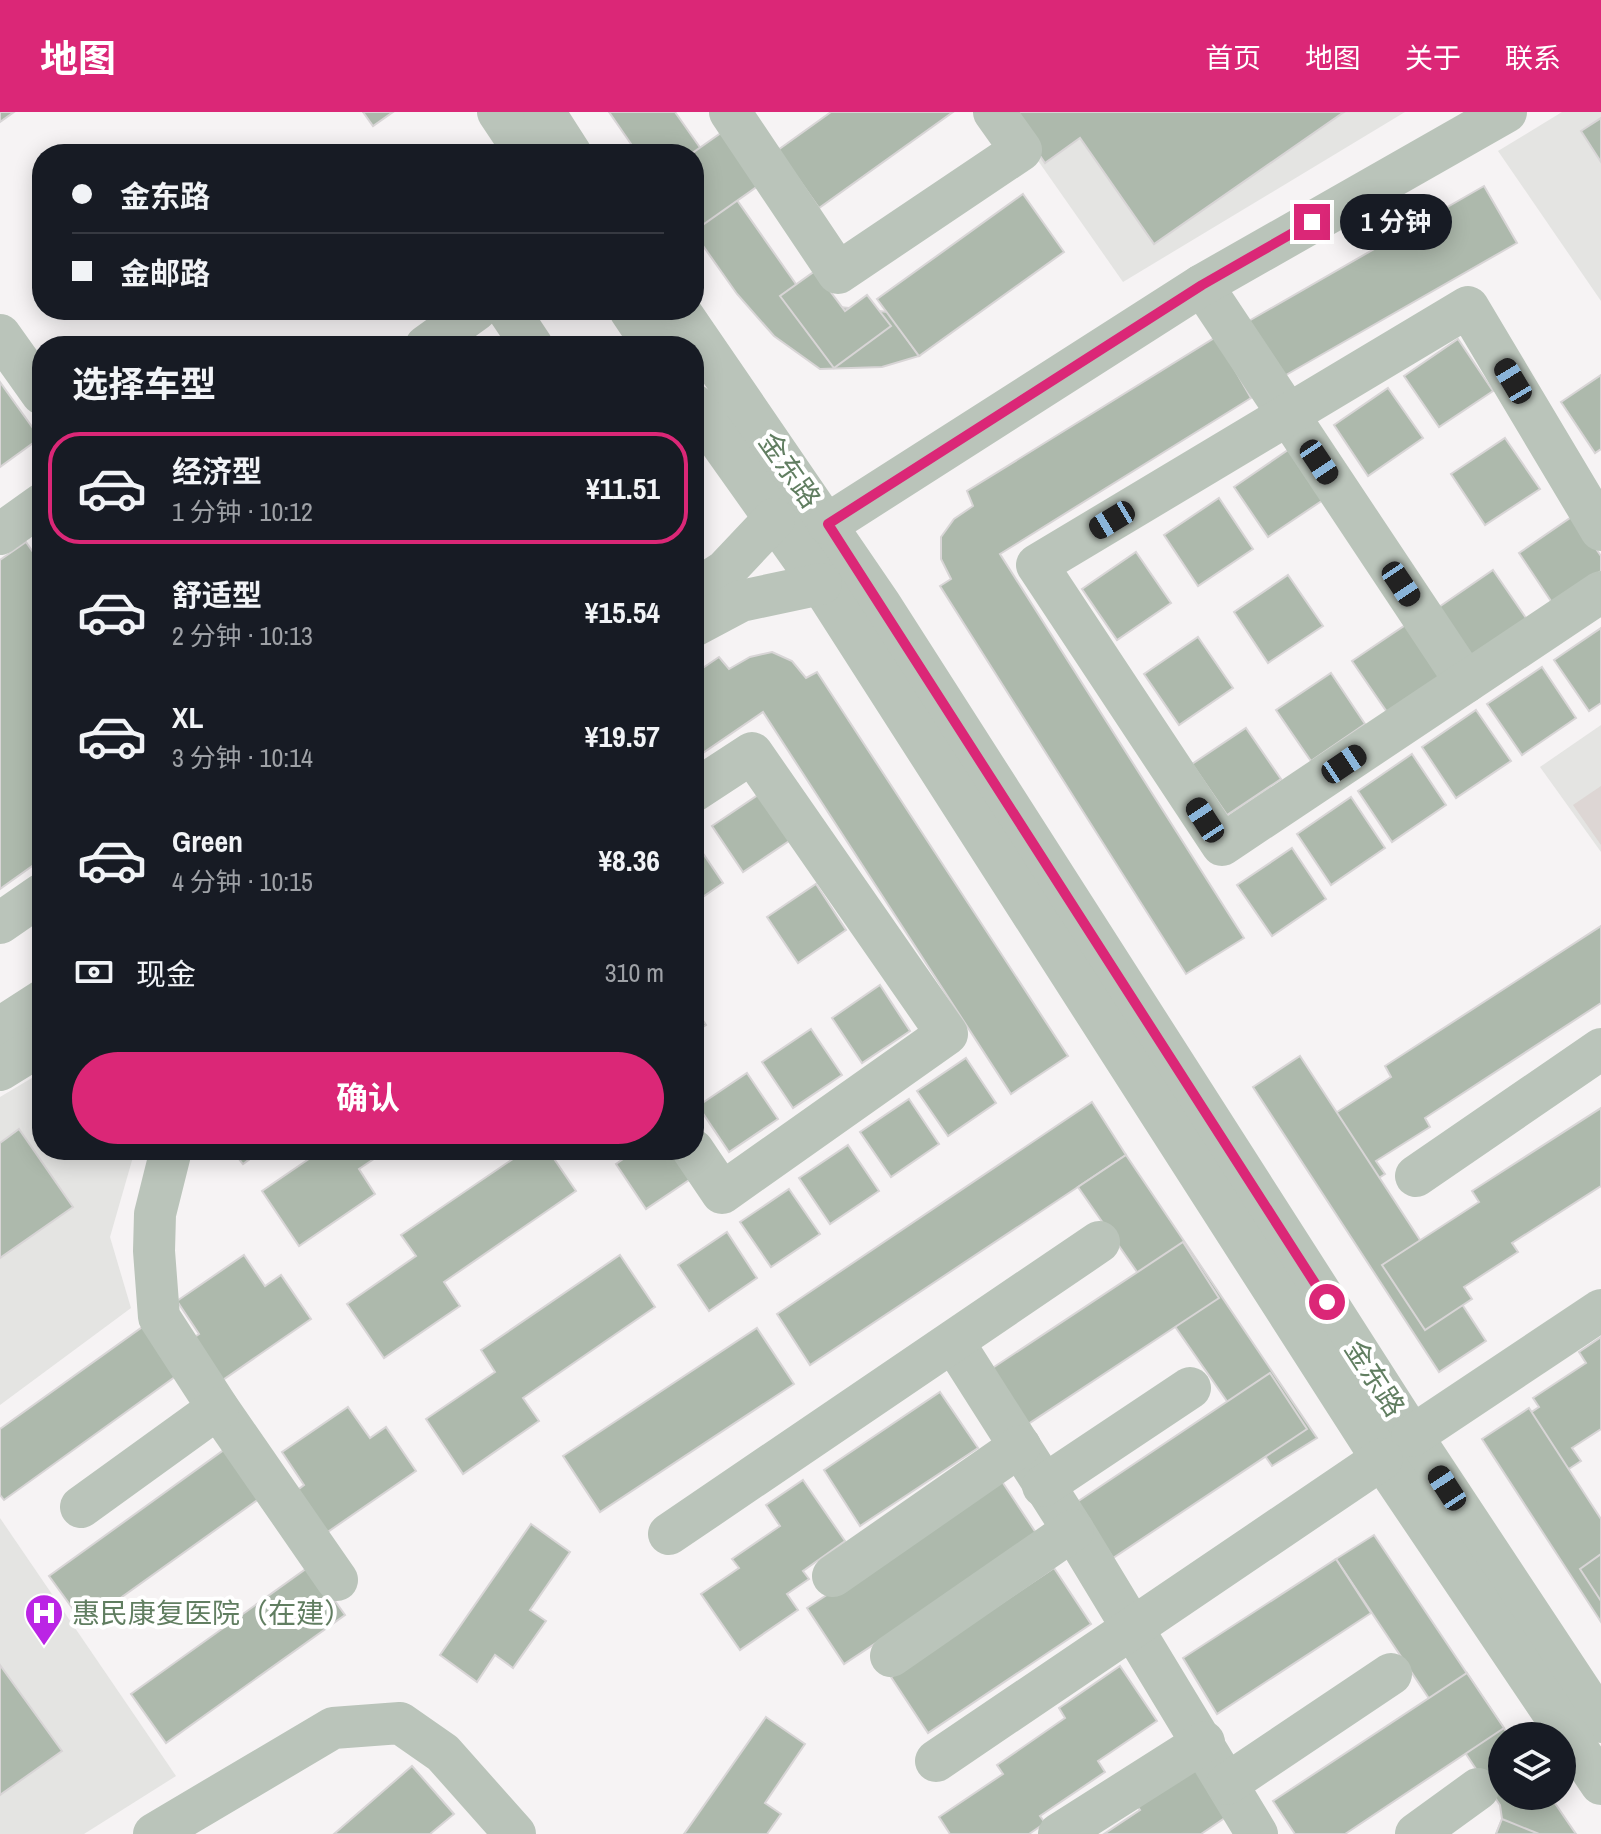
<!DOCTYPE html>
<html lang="zh">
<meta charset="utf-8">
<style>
body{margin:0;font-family:"Archivo Narrow","Noto Sans SC",sans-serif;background:#242831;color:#f1f3f6;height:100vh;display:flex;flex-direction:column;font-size:30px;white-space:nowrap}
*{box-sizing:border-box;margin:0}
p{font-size:26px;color:#9ea1a6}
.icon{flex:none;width:44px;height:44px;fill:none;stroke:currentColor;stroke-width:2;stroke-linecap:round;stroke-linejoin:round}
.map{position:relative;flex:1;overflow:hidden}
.sheet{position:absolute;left:32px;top:224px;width:672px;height:824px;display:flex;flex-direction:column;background:#171b24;border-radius:32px;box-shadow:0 4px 20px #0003}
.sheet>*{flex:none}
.top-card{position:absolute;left:32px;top:32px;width:672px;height:176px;border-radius:32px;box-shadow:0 4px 20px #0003;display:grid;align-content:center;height:176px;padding:0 40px;background:#171b24}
.controls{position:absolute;left:1488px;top:1610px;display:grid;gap:16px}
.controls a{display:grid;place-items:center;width:88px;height:88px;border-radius:50%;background:#171b24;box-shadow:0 4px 20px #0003;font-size:40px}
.end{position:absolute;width:36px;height:36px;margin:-18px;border:10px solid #db2777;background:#fff;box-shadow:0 0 0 4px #fff}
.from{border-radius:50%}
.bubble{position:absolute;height:56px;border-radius:28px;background:#171b24;box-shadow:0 4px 20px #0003;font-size:26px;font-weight:700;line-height:56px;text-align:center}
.car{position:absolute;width:24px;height:48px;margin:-24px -12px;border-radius:10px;box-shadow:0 0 6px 2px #0007;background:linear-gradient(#222 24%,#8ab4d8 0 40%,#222 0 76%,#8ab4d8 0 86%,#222 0)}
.top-card b{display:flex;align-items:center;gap:28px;height:76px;font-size:30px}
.top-card b+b{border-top:2px solid #363941}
.top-card i{width:20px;height:20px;background:#f1f3f6}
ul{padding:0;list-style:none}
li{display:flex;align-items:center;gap:24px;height:112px;margin:0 16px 12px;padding:0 24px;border:4px solid transparent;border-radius:32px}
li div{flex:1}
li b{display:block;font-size:30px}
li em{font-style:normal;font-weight:700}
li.selected{border-color:#db2777}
li>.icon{width:72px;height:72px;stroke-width:1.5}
h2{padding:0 40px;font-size:36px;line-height:96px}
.pay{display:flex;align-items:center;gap:20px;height:88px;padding:0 40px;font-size:30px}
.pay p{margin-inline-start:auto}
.button{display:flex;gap:16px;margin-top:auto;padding:16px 40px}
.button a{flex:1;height:92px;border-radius:48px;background:#db2777;color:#fff;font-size:32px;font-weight:700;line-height:92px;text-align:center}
header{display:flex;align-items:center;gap:48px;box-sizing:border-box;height:112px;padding:0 40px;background:#db2777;color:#fff}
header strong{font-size:38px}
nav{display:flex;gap:44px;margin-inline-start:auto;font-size:28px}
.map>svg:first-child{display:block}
</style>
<header>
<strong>地图</strong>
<nav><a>首页</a><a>地图</a><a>关于</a><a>联系</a></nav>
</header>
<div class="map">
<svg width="1601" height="1722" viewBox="0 0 1601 1722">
<rect width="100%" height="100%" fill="#f6f3f4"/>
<g fill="#e4e4e2">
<path d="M1004 0H1405L1123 170Z"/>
<path d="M1562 0H1601V189L1498 39Z"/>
<path d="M1601 613V740L1540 655Z"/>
<path d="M42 960V1038H135L110 1125 131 1196 0 1293V985Z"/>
<path d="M0 1406 176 1664 84 1722H0Z"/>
</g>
<path fill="#ddd6d4" d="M1601 674V733L1573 693Z"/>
<g fill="#adb9ac" stroke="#d8d5d6" stroke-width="2">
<path d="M0 0H14L0 10Z"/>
<path d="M363 0H393L373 14Z"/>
<path d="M609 0H675L810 192 888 200 919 244 882 255 820 257 774 224 737 182 694 121V42H638Z"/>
<path d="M831 0H953L819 96 778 38Z"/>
<path d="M1010 0H1344L1154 132 1080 26 1045 51Z"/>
<path d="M1601 6V50L1581 19Z"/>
<path d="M728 16 765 69 694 119V42H691Z"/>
<path d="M1484 74 1517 131 1279 267 1247 210Z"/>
<path d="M1023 82 1064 140 919 244 877 187Z"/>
<path d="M815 159 845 199 867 183 891 214 834 256 780 184Z"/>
<path d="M1216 225 1251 286 1000 442 1244 826 1186 862 940 474 951 467 941 447V425L954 407 973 394 967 379Z"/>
<path d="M1458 227 1493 279 1439 315 1404 264Z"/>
<path d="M1601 263V337L1595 341 1561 290Z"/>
<path d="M0 270 40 326 0 355Z"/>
<path d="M1388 276 1423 326 1368 364 1334 313Z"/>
<path d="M1505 326 1540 377 1485 413 1451 362Z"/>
<path d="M1288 338 1323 388 1268 425 1234 375Z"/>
<path d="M1219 386 1253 437 1198 474 1164 423Z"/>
<path d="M1573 404 1601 444V459L1553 492 1519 441Z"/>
<path d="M26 430 42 453V747L0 777V448Z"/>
<path d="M1136 440 1171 491 1117 528 1082 477Z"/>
<path d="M1493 458 1528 509 1473 546 1439 495Z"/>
<path d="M1288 463 1323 514 1268 551 1234 500Z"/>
<path d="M1407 512 1442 563 1387 600 1352 549Z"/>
<path d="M1601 516V591L1589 599 1554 548Z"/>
<path d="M1198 525 1233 576 1179 613 1144 562Z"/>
<path d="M772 540 792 549 806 566 817 560 1068 944 1011 982 763 600 694 647V562L719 545 729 557 750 545Z"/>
<path d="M1542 555 1576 606 1522 643 1487 592Z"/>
<path d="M1331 561 1365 612 1311 649 1276 598Z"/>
<path d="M1476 598 1511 649 1456 686 1422 635Z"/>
<path d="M1246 616 1281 667 1227 703 1192 652Z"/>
<path d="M1412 642 1446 693 1392 730 1358 679Z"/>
<path d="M761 681 792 727 743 760 712 714Z"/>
<path d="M1351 685 1385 736 1331 773 1297 722Z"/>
<path d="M694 728 723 771 694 791Z"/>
<path d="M1292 736 1326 787 1272 824 1237 773Z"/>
<path d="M816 772 846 818 798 851 767 805Z"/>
<path d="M1601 814V891L1425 1006 1430 1015 1376 1049 1385 1062 1337 1093 1294 1028 1391 965 1385 954Z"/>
<path d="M880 873 910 919 862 951 832 906Z"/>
<path d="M694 895 706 913 694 921Z"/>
<path d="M811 917 842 963 793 996 762 950Z"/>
<path d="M1300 944 1486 1229 1439 1260 1253 975Z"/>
<path d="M966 946 996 991 948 1024 917 979Z"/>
<path d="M747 961 778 1007 729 1040 698 994Z"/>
<path d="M909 987 939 1032 891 1065 860 1020Z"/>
<path d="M1092 990 1126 1043 810 1253 777 1202Z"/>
<path d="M1601 996V1074L1512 1131 1518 1140 1464 1175 1472 1187 1425 1218 1382 1153 1479 1090 1472 1079Z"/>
<path d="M19 1017 73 1095 0 1146V1031Z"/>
<path d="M848 1033 879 1079 830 1112 799 1066Z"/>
<path d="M232 1038H262L243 1052Z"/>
<path d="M322 1038H387L359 1057 375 1082 299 1134 262 1079Z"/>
<path d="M526 1038H548L576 1079 444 1170 460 1194 384 1246 347 1192 416 1144 401 1123Z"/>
<path d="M636 1038H677L695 1064 646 1097 616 1052Z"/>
<path d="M1126 1043 1317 1326 1272 1354 1078 1075Z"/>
<path d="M789 1077 820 1122 771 1155 740 1110Z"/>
<path d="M727 1120 757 1166 709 1199 678 1153Z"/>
<path d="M1183 1130 1219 1186 1025 1314 988 1259Z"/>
<path d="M244 1143 265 1174 281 1163 311 1207 214 1274 185 1232 199 1222 177 1189Z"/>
<path d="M620 1143 655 1195 523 1286 539 1309 463 1362 426 1307 495 1260 481 1238Z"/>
<path d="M148 1211 183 1259 4 1388 0 1383V1317Z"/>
<path d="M757 1216 794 1272 600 1400 563 1344Z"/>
<path d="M1601 1225V1317L1572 1336 1581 1349 1535 1379 1497 1323 1539 1295 1533 1286 1586 1251 1579 1240Z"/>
<path d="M1270 1261 1307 1317 1113 1446 1077 1390Z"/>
<path d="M940 1280 978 1336 860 1414 824 1358Z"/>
<path d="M348 1295 370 1326 386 1315 416 1359 319 1426 290 1384 304 1373 282 1340Z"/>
<path d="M1529 1296 1601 1407V1510L1482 1327Z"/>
<path d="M228 1335 263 1384 84 1512 49 1464Z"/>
<path d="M803 1368 845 1429 803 1459 809 1467 787 1482 798 1498 740 1538 701 1482 739 1456 732 1447 780 1414 766 1393Z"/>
<path d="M1001 1368 1038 1424 844 1552 807 1496Z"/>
<path d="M531 1412 570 1440 530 1498 546 1509 513 1556 495 1543 477 1570 440 1543Z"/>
<path d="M1374 1423 1509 1624H1502V1684H1550L1576 1722H1496L1502 1707 1500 1693 1336 1447Z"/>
<path d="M1601 1442V1489L1580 1457Z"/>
<path d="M1336 1447 1371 1501 1217 1602 1183 1546Z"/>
<path d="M310 1454 345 1503 166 1631 131 1582Z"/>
<path d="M1054 1456 1091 1512 928 1621 891 1565Z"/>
<path d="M0 1553 62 1639 0 1683Z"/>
<path d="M1120 1554 1157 1609 1098 1649 1105 1660 1040 1704 1045 1711 1029 1722H950L939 1705 1003 1662 997 1653 1065 1606 1059 1596Z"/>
<path d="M1467 1561 1504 1616 1345 1722H1295L1273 1689Z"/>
<path d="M766 1605 805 1632 765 1691 781 1702 767 1722H684Z"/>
<path d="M1194 1646 1232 1701 1201 1722H1104L1140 1698 1133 1688Z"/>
<path d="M412 1654 454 1702 430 1722H334Z"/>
<path d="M1502 1707 1539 1722H1496Z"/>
</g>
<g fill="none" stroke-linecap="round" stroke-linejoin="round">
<g stroke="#bac4ba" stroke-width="42">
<path d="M498 0 526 42"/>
<path d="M544 0 571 42"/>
<path d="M730 0 838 161 1021 38 994 0"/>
<path d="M1202 173 1466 570"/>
<path d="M508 198 532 234"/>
<path d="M630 198 654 234"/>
<path d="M679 198 880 492 1412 1324 1601 1610"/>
<path d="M0 223 42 282"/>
<path d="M426 234 476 198"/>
<path d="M694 293 821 472 1382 1347 1601 1672"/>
<path d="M828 412 1202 173 1506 0"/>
<path d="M1601 418 1468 195 1037 453 1222 733 1601 480"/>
<path d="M0 422 42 392"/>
<path d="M694 479 725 459 774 407"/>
<path d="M694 514 741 489 821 472"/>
<path d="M0 811 42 782"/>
<path d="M0 916 42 889"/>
<path d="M0 958 42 932"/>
<path d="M171 1038 155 1102 154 1139 159 1205 218 1296 337 1468"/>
<path d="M693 1038 722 1081 947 922 752 641 694 679"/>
<path d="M1416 1064 1601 937"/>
<path d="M954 1231 1073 1418 1257 1722"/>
<path d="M1412 1324 1601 1198"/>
<path d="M1043 1374 1190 1276"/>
<path d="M81 1395 218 1296"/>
<path d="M669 1422 1099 1130"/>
<path d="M833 1464 1020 1334"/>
<path d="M891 1544 1073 1418"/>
<path d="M936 1649 1382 1347"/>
<path d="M1227 1672 1391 1562"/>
<path d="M154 1722 333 1616 400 1611 443 1641 515 1722"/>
<path d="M1059 1722 1204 1630"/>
<path d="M1416 1722 1478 1677"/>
</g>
</g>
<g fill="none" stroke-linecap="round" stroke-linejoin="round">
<path stroke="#db2777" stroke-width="10" d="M1312 110 1202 173 828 412 1327 1190"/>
</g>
<defs>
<symbol id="hospital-pin" viewBox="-11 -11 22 30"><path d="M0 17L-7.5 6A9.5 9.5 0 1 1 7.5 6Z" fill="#bb24e5" stroke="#fff"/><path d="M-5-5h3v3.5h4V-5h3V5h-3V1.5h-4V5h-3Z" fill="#fff"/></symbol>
</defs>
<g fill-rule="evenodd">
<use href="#hospital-pin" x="22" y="1479" width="44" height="60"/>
</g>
<g text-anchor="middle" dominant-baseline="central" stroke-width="8" stroke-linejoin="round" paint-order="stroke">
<g font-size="28" fill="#617e61" stroke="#fff">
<text transform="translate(790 358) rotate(55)">金东路</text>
<text transform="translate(1375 1266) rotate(57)">金东路</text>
</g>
<g font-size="28" fill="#617e61" stroke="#fff" text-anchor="start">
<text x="72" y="1501">惠民康复医院（在建）</text>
</g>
</g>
</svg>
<div class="controls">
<a><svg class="icon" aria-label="layers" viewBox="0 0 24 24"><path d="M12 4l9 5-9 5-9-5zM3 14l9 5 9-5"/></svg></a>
</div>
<i class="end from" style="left:1327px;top:1190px"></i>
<i class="end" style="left:1312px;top:110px"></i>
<div class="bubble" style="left:1340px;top:82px;width:112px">1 分钟</div>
<i class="car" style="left:1513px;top:269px;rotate:329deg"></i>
<i class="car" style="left:1319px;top:350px;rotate:146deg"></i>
<i class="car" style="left:1112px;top:408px;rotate:239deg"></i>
<i class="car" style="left:1401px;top:472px;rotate:146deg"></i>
<i class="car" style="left:1344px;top:652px;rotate:56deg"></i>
<i class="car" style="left:1205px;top:708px;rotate:327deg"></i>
<i class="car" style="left:1447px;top:1376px;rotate:327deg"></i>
<div class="top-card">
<b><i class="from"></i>金东路</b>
<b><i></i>金邮路</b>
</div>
<section class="sheet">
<h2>选择车型</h2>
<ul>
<li class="selected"><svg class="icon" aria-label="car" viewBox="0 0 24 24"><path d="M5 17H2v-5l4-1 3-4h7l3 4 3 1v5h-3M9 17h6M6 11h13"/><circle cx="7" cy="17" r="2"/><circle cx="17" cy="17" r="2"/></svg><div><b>经济型</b><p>1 分钟 · 10:12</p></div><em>¥11.51</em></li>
<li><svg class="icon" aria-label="car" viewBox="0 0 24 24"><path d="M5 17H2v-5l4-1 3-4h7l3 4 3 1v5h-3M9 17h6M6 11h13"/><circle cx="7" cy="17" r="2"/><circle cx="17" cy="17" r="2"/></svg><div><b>舒适型</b><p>2 分钟 · 10:13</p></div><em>¥15.54</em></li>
<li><svg class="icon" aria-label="car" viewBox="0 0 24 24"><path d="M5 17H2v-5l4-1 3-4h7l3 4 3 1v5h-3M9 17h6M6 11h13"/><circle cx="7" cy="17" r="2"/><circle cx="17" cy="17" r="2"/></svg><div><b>XL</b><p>3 分钟 · 10:14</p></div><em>¥19.57</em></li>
<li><svg class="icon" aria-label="car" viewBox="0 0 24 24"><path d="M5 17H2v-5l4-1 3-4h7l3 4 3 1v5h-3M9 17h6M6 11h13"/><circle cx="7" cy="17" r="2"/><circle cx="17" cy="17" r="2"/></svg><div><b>Green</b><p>4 分钟 · 10:15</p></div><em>¥8.36</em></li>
</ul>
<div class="pay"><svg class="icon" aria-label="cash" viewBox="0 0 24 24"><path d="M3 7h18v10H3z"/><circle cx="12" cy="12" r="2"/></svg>现金<p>310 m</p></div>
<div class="button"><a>确认</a></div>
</section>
</div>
